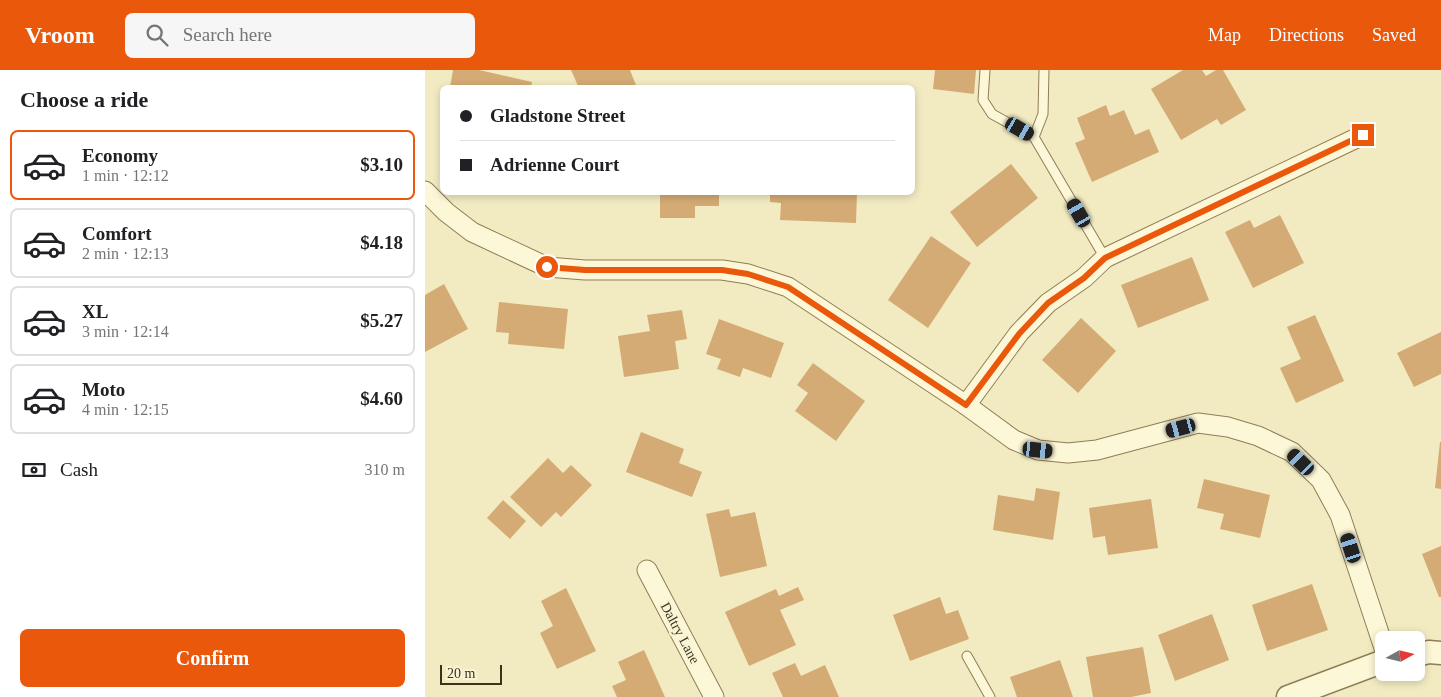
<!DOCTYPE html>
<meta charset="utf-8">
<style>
body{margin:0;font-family:Georgia,serif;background:#f6f6f6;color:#202124;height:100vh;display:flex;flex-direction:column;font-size:19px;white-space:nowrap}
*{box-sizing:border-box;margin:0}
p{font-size:16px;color:#757577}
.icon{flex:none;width:28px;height:28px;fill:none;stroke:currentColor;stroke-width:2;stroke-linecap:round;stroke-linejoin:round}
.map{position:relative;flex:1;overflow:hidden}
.drawer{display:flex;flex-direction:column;background:#fff;width:425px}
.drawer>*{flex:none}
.top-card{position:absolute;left:15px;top:15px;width:475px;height:110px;border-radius:8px;box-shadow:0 2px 8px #0003;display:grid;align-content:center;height:110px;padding:0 20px;background:#fff}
.needle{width:32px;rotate:82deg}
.controls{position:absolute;left:950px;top:561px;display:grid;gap:10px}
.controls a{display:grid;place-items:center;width:50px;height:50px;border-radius:8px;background:#fff;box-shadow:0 2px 8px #0003;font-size:25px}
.scale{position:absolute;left:15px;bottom:12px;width:62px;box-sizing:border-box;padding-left:5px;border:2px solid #3d311d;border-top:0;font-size:14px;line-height:18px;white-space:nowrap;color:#3d311d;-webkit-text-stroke:4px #f9f4d3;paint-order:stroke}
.end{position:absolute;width:22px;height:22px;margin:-11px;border:6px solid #ea580c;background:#fff;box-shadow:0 0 0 2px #fff}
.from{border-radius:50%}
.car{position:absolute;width:15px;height:30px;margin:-15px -8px;border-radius:6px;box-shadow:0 0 4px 1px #0007;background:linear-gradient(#222 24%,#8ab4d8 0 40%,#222 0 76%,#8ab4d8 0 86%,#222 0)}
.top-card b{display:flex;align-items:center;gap:18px;height:48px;font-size:19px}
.top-card b+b{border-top:1px solid #e0e0e0}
.top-card i{width:12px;height:12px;background:#202124}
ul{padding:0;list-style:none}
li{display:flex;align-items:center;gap:15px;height:70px;margin:0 10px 8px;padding:0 10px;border:2px solid #e0e0e0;border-radius:8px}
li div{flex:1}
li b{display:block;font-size:19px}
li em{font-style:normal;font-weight:700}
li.active{border-color:#ea580c}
li>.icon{width:45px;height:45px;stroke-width:1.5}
h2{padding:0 20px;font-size:22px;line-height:60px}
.pay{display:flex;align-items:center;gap:12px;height:55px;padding:0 20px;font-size:19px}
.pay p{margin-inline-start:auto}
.cta{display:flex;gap:10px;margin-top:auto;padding:10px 20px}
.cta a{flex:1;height:58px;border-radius:8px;background:#ea580c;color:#fff;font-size:20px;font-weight:700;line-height:58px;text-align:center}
header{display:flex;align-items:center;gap:30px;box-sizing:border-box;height:70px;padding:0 25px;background:#ea580c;color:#fff}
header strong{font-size:24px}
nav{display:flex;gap:28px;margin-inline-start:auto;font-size:18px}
.search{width:350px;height:45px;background:#f6f6f6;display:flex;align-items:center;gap:12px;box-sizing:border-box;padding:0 18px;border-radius:8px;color:#757577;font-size:19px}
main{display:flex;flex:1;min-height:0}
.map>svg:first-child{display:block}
</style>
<header>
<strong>Vroom</strong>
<div class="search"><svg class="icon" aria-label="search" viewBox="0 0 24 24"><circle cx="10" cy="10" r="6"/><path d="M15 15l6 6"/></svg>Search here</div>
<nav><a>Map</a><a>Directions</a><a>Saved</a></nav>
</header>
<main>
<section class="drawer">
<h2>Choose a ride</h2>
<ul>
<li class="active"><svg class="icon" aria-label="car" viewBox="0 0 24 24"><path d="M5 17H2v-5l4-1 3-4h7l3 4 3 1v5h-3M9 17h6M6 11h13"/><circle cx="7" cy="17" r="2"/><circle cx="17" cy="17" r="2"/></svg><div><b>Economy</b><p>1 min · 12:12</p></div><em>$3.10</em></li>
<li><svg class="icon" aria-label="car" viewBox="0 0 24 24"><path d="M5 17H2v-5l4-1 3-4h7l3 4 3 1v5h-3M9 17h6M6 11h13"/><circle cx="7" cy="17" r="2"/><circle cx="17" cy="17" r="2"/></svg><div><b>Comfort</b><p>2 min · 12:13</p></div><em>$4.18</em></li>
<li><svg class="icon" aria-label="car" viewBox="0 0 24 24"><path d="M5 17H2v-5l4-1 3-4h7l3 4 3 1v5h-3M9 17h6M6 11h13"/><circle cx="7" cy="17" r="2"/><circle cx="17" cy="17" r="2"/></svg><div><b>XL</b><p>3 min · 12:14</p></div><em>$5.27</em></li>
<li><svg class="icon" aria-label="car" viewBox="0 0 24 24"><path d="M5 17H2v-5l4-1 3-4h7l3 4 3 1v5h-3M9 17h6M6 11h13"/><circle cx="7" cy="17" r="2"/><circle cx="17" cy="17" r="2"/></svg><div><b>Moto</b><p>4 min · 12:15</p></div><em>$4.60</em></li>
</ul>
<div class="pay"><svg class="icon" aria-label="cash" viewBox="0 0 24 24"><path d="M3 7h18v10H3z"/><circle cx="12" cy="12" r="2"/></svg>Cash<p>310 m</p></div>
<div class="cta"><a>Confirm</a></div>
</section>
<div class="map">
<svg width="1016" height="627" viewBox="0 0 1016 627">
<rect width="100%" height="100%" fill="#f2ebc2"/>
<g fill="#d4ab74">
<path d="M28 0H54L107 12 106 18H25Z"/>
<path d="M146 0H205L212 18H154Z"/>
<path d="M510 0H551L549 24 508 19Z"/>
<path d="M758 0H777L781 6 791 0H798L821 40 796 55 792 49 756 70 726 19Z"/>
<path d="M681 35 685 46 699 40 710 65 724 59 734 82 667 112 650 73 660 69 652 48Z"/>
<path d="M586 94 613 128 552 177 525 142Z"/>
<path d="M235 122H294V136H270V148H235Z"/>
<path d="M345 122H432L431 153 355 150 356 133 345 132Z"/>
<path d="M855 145 879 193 828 218 800 162 825 150 829 158Z"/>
<path d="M506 166 546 193 503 258 463 230Z"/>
<path d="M767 187 784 230 713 258 696 215Z"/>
<path d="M19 214 43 259 0 282V225Z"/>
<path d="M74 232 143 239 139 279 83 274 84 263 71 262Z"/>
<path d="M257 240 262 269 250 271 254 299 199 307 193 266 225 261 222 245Z"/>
<path d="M890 245 919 311 871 333 855 298 876 289 862 257Z"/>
<path d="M656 248 691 281 653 323 617 290Z"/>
<path d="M294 249 359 273 346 308 318 298 315 307 292 299 296 289 281 284Z"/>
<path d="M1016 262V304L989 317 972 283Z"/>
<path d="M388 293 440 331 411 371 370 341 383 323 372 315Z"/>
<path d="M216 362 259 379 254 393 277 402 267 427 201 402Z"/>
<path d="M1015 372H1016V419L1010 418Z"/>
<path d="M123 388 138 403 146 395 167 415 136 447 131 442 116 457 85 427Z"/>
<path d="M779 409 845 425 835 468 795 459 799 444 772 438Z"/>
<path d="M611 418 635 422 628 470 568 460 573 425 609 431Z"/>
<path d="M726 429 733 478 683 485 680 466 668 468 664 438Z"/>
<path d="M78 430 101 451 85 469 62 448Z"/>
<path d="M304 439 306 447 330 442 342 496 295 507 281 444Z"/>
<path d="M1016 476V527H1014L997 484Z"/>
<path d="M887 514 903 560 842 581 827 535Z"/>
<path d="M373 517 379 530 355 540 371 575 324 596 300 542 351 519 354 526Z"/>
<path d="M141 518 171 581 132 599 115 563 128 556 116 531Z"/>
<path d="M515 527 521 544 533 540 544 569 485 591 468 545Z"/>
<path d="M787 544 804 590 750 611 733 565Z"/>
<path d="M718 577 726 623 706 627H668L661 587Z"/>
<path d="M219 580 240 627H192L187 616 201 610 193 592Z"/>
<path d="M635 590 648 627H592L585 607Z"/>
<path d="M370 593 376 606 400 595 414 627H358L347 603Z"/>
</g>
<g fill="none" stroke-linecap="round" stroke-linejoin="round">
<defs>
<g id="service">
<path d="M560 0 558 30 567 44 609 67"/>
<path d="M619 0 618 44 609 67 680 188"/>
<path d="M542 586 565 627"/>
</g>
<g id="minor">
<path d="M0 121 21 142 47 162 122 197 160 200H297L323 204 363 217 541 335 589 370 613 380 643 383 672 380 773 353 803 357 833 366 867 382 896 410 915 445 959 578"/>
<path d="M541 335 594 263 623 233 659 208 680 188 938 65"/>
<path d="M222 500 289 627"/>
</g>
<g id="tertiary">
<path d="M991 585 1004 582 1016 583"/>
<path d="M863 627 959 591"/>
</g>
</defs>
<use href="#service" stroke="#8f7d57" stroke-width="11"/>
<use href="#minor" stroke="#8f7d57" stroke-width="21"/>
<use href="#tertiary" stroke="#8f7d57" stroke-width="25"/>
<use href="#service" stroke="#fcf7d6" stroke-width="9"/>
<use href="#minor" stroke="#fcf7d6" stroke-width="19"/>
<use href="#tertiary" stroke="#fcf7d6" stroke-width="22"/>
</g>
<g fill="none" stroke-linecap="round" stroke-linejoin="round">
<path stroke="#ea580c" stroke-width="6" d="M122 197 160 200H297L323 204 363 217 541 335 594 264 623 233 659 208 680 188 938 65"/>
</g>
<g text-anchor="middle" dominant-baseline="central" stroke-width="5" stroke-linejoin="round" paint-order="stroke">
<g font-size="14" fill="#3d311d" stroke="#f9f4d3">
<text transform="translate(255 563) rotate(62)">Daltry Lane</text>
</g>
</g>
</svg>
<div class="controls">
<a><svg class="needle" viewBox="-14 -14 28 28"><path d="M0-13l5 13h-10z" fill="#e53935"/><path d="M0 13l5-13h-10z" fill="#757577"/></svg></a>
</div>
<div class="scale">20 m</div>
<i class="end from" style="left:122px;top:197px"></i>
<i class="end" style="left:938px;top:65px"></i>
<i class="car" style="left:595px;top:59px;rotate:120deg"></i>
<i class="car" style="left:654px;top:143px;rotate:330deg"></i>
<i class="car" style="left:756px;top:358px;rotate:255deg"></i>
<i class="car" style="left:613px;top:380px;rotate:96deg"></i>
<i class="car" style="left:876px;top:392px;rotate:314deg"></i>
<i class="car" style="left:926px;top:478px;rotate:342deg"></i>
<div class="top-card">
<b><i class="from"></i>Gladstone Street</b>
<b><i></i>Adrienne Court</b>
</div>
</div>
</main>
